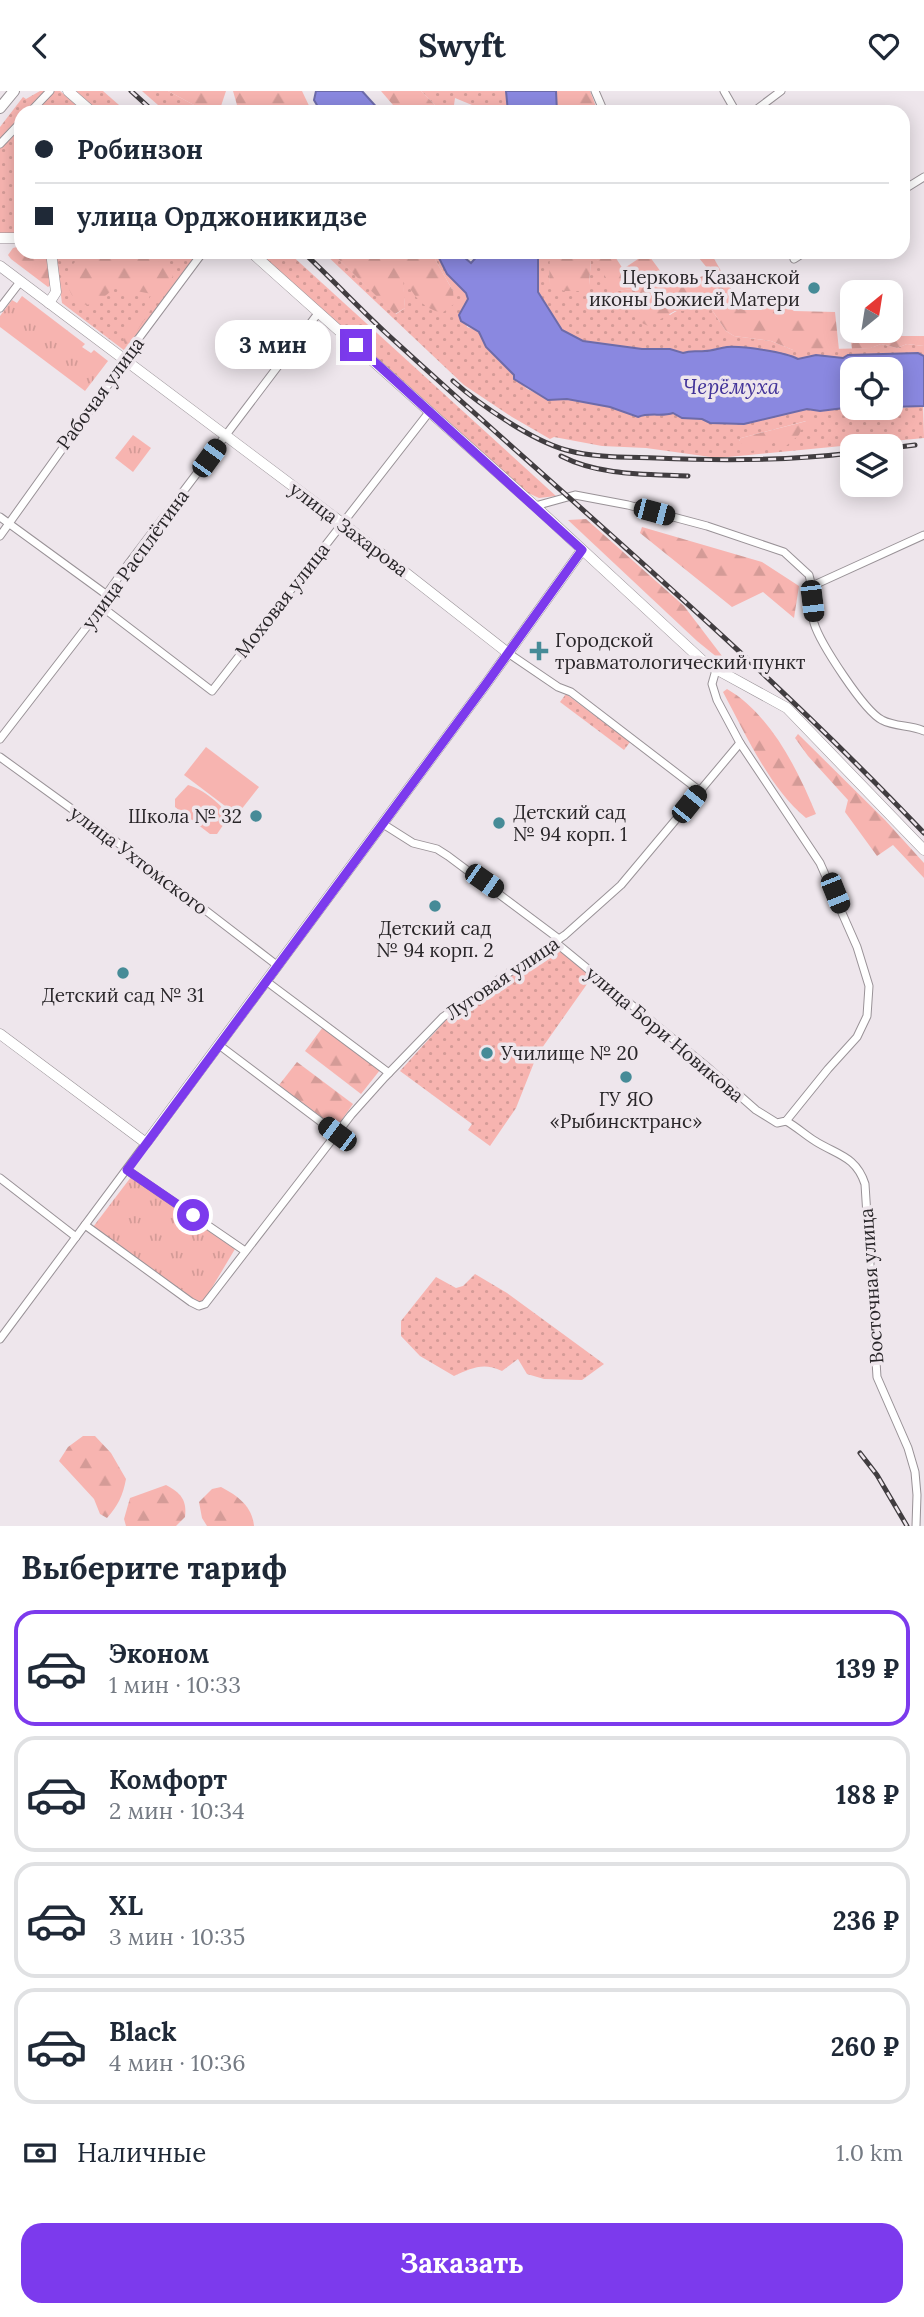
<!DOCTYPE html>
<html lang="ru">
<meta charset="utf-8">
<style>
body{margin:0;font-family:Lora,serif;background:#f6f6f7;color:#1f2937;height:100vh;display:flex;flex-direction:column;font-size:26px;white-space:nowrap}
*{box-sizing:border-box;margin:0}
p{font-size:23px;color:#747a83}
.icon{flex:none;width:38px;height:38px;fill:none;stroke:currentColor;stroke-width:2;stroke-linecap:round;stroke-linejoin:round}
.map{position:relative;height:1435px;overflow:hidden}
.panel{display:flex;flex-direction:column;background:#fff;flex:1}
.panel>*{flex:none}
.top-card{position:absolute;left:14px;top:14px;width:896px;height:154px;border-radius:21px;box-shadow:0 4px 18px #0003;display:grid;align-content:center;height:154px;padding:0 21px;background:#fff}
.needle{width:46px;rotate:30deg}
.buttons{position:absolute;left:840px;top:189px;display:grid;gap:14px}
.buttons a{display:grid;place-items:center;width:63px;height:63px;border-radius:14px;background:#fff;box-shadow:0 4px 18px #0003;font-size:35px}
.end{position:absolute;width:32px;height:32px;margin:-16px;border:9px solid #7c3aed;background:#fff;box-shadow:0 0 0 4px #fff}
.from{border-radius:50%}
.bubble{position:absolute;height:49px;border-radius:21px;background:#fff;box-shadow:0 4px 18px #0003;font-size:23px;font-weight:800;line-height:49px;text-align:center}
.car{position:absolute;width:21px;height:42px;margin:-21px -10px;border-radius:9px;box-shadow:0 0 5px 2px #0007;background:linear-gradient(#222 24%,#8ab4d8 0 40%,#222 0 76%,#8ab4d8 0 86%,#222 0)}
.top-card b{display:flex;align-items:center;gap:24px;height:66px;font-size:26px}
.top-card b+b{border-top:2px solid #e0e1e3}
.top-card i{width:18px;height:18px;background:#1f2937}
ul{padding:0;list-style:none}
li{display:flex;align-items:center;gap:21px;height:116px;margin:0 14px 10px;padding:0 7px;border:4px solid #e0e1e3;border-radius:21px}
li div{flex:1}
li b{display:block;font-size:26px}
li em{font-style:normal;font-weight:800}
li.selected{border-color:#7c3aed}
li>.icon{width:63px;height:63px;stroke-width:1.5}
h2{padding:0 21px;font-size:32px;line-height:84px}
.pay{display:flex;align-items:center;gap:18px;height:77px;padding:0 21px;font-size:26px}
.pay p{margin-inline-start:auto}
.primary-button{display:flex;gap:14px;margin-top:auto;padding:14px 21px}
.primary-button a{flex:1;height:80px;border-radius:21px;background:#7c3aed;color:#fff;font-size:28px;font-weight:800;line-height:80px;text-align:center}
header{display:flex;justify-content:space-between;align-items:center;height:91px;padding:0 21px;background:#fff;font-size:32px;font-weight:800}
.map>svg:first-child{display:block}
</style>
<header><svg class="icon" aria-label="back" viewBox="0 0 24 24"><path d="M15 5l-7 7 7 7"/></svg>Swyft<svg class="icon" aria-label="heart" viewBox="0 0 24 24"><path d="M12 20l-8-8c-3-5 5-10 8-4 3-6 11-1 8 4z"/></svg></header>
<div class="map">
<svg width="924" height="1435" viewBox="0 0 924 1435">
<defs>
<pattern id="grass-dots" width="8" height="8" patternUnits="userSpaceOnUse" patternTransform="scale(1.75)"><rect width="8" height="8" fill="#f7b4b0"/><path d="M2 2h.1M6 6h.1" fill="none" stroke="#d49b97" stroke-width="1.8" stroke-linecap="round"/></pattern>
<pattern id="forest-firs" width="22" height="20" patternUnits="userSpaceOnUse" patternTransform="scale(1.75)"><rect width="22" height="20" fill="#f7b4b0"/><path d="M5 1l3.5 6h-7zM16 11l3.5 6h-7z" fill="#d49b97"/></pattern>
<pattern id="park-tufts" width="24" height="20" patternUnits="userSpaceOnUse" patternTransform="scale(1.75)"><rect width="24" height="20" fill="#f7b4b0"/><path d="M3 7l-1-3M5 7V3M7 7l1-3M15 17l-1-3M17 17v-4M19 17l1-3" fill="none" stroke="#d49b97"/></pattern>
</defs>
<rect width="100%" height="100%" fill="#eee6ec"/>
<g fill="url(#grass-dots)" fill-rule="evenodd">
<path d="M40 0H47L27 21H21V28L0 50V36L23 6 26 8Z"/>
<path d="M52 0H60L84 21H32Z"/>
<path d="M76 0H103L127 21H100Z"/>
<path d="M142 0H168L207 21H166Z"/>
<path d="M421 0H506L508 21H476L472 14 455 7 453 21H442Z"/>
<path d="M21 33V142L0 143V56Z"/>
<path d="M55 161H199L125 260 62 212Z"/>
<path d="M257 161H288L556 405 539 407 526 401Z"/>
<path d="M323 161H331L396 223 405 217 402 185 453 200 431 161H436L447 183 466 202 468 208 463 215 467 236 479 240 486 256 527 298 536 302 548 309 567 308 610 316 638 326 648 322H673L682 327 702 328 710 332 744 333 807 318 820 320 852 316 875 319 923 315 924 347 718 367 646 357 602 355 554 346 550 348 512 326 464 294ZM806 330C791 353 764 350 739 350L741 347Z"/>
<path d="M538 161 551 162 549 193 589 194 591 168 596 167 618 200 638 197 670 224C676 219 690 216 698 212L712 219 726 240 734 245 771 250 793 259 871 257 881 253 897 257 907 253 924 255V265L917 262 848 264 843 267 816 264 798 268C786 261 743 255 727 256 719 257 712 260 705 260 696 261 691 258 683 263L670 258H642L583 250 570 244 560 237 538 201Z"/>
<path d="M566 603 630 651 624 659 560 611Z"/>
<path d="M551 858H557L592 886 537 964 516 1017 490 1055 468 1039 472 1033 400 980 446 929Z"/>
<path d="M475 1183 507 1202 604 1273 582 1289 544 1288 527 1283 518 1268 502 1280C483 1271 472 1277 454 1285L420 1265 401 1245V1230L436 1186 456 1197 463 1195Z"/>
</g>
<g fill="url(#forest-firs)">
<path d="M168 0H226L220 18 207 21Z"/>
<path d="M233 0H302L312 21H239Z"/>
<path d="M381 0H421L442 21H399Z"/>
<path d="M556 0H590L598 21H557Z"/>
<path d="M21 155V161H31L32 164 46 161 51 194 48 196 11 168 8 164 13 157Z"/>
<path d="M85 161H153C157 173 169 175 173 185L129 252 125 253 123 248 152 203 136 200 127 202 117 196C110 200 105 206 98 210 78 222 68 202 66 185L69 177Z"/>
<path d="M331 161H431L453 200 454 213 442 222C420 216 414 204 403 186L405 217 395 223Z"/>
<path d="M550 161H612L623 178 647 162 661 181 680 193 703 185 708 178 694 161H716L712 164 743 219H761L777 209 794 220 835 221 839 259H793L771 250 734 245 726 240 712 219 698 212 684 220H675L648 235 642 232 636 210 638 197 618 200 611 197 596 167 591 169 589 194 585 200H564L549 193Z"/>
<path d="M857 240H884L890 245H924V255L907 253 897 257 881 253 871 257 852 258 851 251Z"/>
<path d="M807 330 813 332 811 336 801 339 799 344 786 355 779 350 749 361 739 350 741 347Z"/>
<path d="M586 428 684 515 722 565 718 567 697 550 568 429Z"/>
<path d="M642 436 762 471 799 495 794 527 763 501 732 516 640 442Z"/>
<path d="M727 598C770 623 797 677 816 723L806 727C770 698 745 642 723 601Z"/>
<path d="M798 643 885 729 924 772V787L893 754 877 765 845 721 848 709 808 665 795 647Z"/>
<path d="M323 936 380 979 361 1003 305 960Z"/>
<path d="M297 971 353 1013 336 1037 279 994Z"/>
<path d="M83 1345H95L111 1362 126 1388C123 1404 118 1415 107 1427L100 1423 94 1408 59 1370 68 1356Z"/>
<path d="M166 1394C181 1402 187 1409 185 1426L176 1435H126L124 1428 130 1407Z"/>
<path d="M221 1396C238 1405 252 1415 254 1435H207L202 1427 199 1411 212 1398Z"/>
</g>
<g fill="url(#park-tufts)">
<path d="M22 205 85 253 82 256 91 262 94 259 108 270 85 300 0 236V225L12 209 17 212Z"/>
<path d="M133 344 151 357 133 381 115 367Z"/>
<path d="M131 1086 235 1158 204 1210 199 1212 193 1209 93 1136Z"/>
</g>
<g fill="#f7b4b0">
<path d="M206 656 259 696 237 724 184 684Z"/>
<path d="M188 694C200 697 225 714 228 727L217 743H210L175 716V708Z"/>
</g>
<g fill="#8a88e0" stroke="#6d6ba9" stroke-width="2">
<path d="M316 0H362L381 21H321L314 9Z"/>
<path d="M506 0H556L557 21H508Z"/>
<path d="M436 161H458L471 172 481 161H538V201L562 239 583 250 642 258H670L683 262C691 259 696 261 705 260 712 260 719 257 727 256 744 255 785 261 798 268L816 264 843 267 848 264 918 262 924 265V315L891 316V278H852V316L820 320 807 318 744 333 710 332 702 328 682 327 673 322C662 326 650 321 638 326L610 316 567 308 548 309 514 288V284L486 256 479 241 461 230 459 224 468 208 466 202 447 183Z"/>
</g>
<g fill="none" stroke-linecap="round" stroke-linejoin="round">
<defs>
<g id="street">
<path d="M595 0 604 21"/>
<path d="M724 0 736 21"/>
<path d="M30 21 50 0"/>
<path d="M753 21 781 0"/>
<path d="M0 53 21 31"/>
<path d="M903 99 924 86"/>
<path d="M794 168 805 161"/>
<path d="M0 217 20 191"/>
<path d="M535 415 575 404 628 414 707 435 784 461 809 484C814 500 810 517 814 532 820 552 864 620 882 629 895 636 911 634 924 640"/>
<path d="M0 426 107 504"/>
<path d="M0 445 118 280 130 259 203 161"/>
<path d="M812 495 924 444"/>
<path d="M102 516 212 600 430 320"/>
<path d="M508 562 558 596 571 601 700 700"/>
<path d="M0 648 102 516 108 501 123 480 319 221"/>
<path d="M0 666 105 742 278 875"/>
<path d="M383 733 413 752 437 758 448 765 559 848"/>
<path d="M555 851 706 975 756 1019 777 1032 786 1030 828 978 857 946 867 925 869 895 857 856 820 772 740 652 717 609 712 593 716 579"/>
<path d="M266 890 389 982"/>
<path d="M219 954 337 1043"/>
<path d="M786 1030C797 1036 805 1044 815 1050 837 1064 856 1065 865 1093L877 1286 908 1357 915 1381 917 1404 916 1435"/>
<path d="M127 1079 245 1160"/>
<path d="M0 1087 76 1146"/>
<path d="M85 1134 191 1211 199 1215 205 1213 351 1024 385 986 443 926 565 844 621 794 740 652"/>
<path d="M0 1248 146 1052"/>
</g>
<g id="secondary">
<path d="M68 0 92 21"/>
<path d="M0 147H21"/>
<path d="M251 161 535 415 705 572 787 617 924 759"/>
<path d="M0 175 342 432 508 562"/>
<path d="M49 212 56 201 51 161"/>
<path d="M0 943 146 1052 486 593 582 459"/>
</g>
<path id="primary" d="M0 17 14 0"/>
</defs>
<use href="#street" stroke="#999297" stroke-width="9"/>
<use href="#secondary" stroke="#999297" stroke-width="11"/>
<use href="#primary" stroke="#999297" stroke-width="12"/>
<use href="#street" stroke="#fff" stroke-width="7"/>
<use href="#secondary" stroke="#fff" stroke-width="10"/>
<use href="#primary" stroke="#fff" stroke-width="10"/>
<defs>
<g id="rail">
<path d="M131 0 154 21"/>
<path d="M303 161C331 187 358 216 386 242 567 408 755 564 924 742"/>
<path d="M453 290C480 314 531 349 566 359 595 367 626 366 656 367 722 370 786 370 852 362"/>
<path d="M891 357 915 354"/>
<path d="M561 365C600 385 646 383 688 385"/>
<path d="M860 1362 877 1384 907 1435"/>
</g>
</defs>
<use href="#rail" stroke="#413d40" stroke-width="5"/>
<use href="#rail" stroke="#eee6ec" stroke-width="2.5" stroke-dasharray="8" stroke-linecap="butt"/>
</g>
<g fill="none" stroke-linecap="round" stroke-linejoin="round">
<path stroke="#7c3aed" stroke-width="9" d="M193 1124 127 1079 486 593 582 459 356 254"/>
</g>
<g fill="#468b97" stroke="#eee6ec" stroke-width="2.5">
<circle cx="814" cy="197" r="7"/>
<path d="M535.5 549.5h7v7h7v7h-7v7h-7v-7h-7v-7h7z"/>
<circle cx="256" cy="725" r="7"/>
<circle cx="499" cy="732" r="7"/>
<circle cx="435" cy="815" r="7"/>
<circle cx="123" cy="882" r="7"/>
<circle cx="487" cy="962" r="7"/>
<circle cx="626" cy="986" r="7"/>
</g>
<g text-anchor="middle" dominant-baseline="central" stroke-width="7" stroke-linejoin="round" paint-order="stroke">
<g font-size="19" fill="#292629" stroke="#eee6ec" text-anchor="start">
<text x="800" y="186" text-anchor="end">Церковь Казанской<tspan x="800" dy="22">иконы Божией Матери</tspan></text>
<text x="555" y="549">Городской<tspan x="555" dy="22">травматологический пункт</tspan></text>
<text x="513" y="721">Детский сад<tspan x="513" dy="22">№ 94 корп. 1</tspan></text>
<text x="242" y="725" text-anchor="end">Школа № 32</text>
<text x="435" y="837" text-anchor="middle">Детский сад<tspan x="435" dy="22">№ 94 корп. 2</tspan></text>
<text x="123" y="904" text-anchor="middle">Детский сад № 31</text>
<text x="501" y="962">Училище № 20</text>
<text x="626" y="1008" text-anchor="middle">ГУ ЯО<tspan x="626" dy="22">«Рыбинсктранс»</tspan></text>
</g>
<g font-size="19" fill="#292629" stroke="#eee6ec">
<text transform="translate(100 302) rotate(-54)">Рабочая улица</text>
<text transform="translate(349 438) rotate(37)">улица Захарова</text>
<text transform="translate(135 468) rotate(-54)">улица Расплётина</text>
<text transform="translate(282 509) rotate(-52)">Моховая улица</text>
<text transform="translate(139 769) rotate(37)">улица Ухтомского</text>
<text transform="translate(502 887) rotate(-34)">Луговая улица</text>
<text transform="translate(665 943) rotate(40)">улица Бори Новикова</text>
<text transform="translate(871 1195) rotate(-94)">Восточная улица</text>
</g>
<g font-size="21" font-style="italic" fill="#423399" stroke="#eee6ec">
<text x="731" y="295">Черёмуха</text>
</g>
</g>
</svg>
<div class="buttons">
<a><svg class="needle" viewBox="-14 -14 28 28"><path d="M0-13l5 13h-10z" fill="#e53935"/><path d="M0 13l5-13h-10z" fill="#747a83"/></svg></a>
<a><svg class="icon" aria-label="locate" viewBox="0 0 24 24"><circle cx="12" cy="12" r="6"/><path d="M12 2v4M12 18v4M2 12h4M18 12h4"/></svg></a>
<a><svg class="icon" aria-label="layers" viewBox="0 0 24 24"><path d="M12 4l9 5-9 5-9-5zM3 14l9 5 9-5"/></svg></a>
</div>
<i class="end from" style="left:193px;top:1124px"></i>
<i class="end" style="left:356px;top:254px"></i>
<div class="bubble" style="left:215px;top:229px;width:116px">3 мин</div>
<i class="car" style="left:209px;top:367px;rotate:36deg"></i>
<i class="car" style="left:654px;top:421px;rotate:105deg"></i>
<i class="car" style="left:812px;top:510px;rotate:173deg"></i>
<i class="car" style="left:689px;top:713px;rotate:39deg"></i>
<i class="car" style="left:484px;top:790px;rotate:125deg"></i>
<i class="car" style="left:835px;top:802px;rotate:158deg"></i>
<i class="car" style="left:337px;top:1043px;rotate:307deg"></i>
<div class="top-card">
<b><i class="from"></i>Робинзон</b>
<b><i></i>улица Орджоникидзе</b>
</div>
</div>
<section class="panel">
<h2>Выберите тариф</h2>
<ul>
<li class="selected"><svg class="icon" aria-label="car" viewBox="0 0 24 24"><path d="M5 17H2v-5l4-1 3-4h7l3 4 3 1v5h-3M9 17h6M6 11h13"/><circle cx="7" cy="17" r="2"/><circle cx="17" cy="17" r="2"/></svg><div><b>Эконом</b><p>1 мин · 10:33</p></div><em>139 ₽</em></li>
<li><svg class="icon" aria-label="car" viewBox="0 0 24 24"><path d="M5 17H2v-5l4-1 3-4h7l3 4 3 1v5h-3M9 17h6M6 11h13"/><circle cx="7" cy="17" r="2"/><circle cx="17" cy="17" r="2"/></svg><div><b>Комфорт</b><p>2 мин · 10:34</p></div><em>188 ₽</em></li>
<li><svg class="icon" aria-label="car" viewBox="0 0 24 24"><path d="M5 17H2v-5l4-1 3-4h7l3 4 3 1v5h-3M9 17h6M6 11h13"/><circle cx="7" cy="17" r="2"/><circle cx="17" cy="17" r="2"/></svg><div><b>XL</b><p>3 мин · 10:35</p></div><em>236 ₽</em></li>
<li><svg class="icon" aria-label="car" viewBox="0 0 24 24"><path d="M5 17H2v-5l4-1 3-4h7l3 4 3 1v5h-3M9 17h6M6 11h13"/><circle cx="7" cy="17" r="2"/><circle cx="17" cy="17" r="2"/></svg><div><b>Black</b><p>4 мин · 10:36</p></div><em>260 ₽</em></li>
</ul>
<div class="pay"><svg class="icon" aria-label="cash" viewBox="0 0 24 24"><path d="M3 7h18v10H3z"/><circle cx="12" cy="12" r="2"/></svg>Наличные<p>1.0 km</p></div>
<div class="primary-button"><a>Заказать</a></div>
</section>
